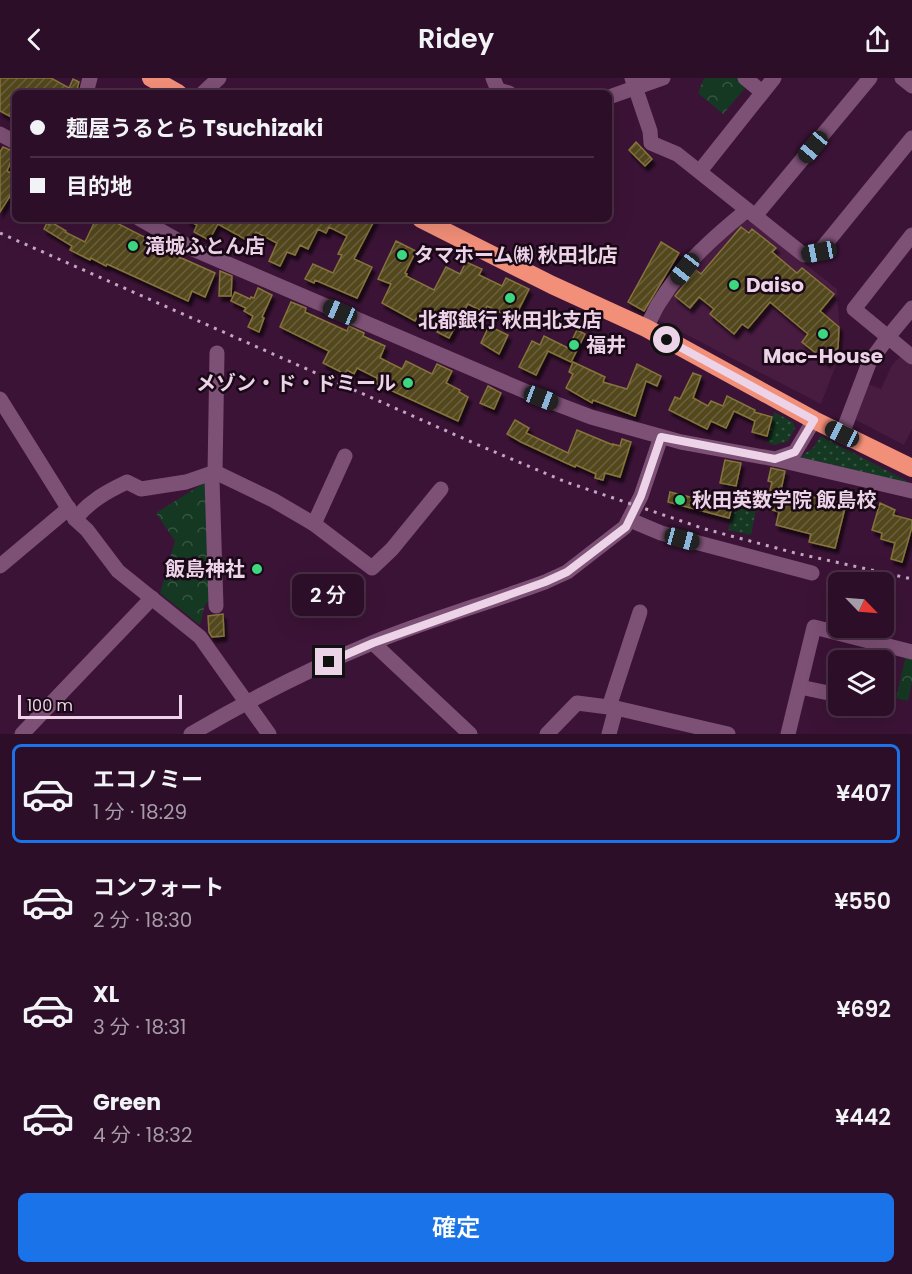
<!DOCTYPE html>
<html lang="ja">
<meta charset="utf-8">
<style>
body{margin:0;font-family:Poppins,"Noto Sans JP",sans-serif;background:#381c34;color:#f1f3f6;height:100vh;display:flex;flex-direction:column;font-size:22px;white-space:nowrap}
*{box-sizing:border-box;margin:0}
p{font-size:20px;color:#a69ca8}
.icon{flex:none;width:33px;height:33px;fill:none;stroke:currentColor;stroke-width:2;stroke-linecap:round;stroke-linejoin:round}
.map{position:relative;height:656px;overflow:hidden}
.details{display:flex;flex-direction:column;background:#2c0e28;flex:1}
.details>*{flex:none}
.banner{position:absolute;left:12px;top:12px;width:600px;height:132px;border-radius:9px;box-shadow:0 6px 24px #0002,0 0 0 2px #482e45;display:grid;align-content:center;height:132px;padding:0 18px;background:#2c0e28}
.needle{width:39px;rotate:115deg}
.tools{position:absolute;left:828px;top:494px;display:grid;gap:12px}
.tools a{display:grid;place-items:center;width:66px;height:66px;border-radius:9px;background:#2c0e28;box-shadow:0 6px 24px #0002,0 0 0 2px #482e45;font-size:30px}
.scale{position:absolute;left:18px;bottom:15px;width:164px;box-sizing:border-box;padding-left:6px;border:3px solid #edd3e7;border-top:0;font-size:16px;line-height:21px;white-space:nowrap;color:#edd3e7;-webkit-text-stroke:4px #190816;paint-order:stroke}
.end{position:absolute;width:27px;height:27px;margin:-14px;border:8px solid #edd3e7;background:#111;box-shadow:0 0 0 3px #111}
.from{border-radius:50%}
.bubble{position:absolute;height:42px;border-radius:9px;background:#2c0e28;box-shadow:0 6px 24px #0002,0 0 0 2px #482e45;font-size:20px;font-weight:600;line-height:42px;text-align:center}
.car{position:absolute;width:18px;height:36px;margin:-18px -9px;border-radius:8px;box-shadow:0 0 4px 2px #0007;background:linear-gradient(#222 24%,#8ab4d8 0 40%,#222 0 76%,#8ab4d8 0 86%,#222 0)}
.banner b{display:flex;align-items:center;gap:21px;height:57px;font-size:22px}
.banner b+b{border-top:2px solid #482e45}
.banner i{width:15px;height:15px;background:#f1f3f6}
ul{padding:10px 0 0;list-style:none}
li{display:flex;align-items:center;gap:18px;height:99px;margin:0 12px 9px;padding:0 6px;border:3px solid transparent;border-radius:9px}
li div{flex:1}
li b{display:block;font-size:22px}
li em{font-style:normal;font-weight:600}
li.selected{border-color:#1a73e8}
li>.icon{width:54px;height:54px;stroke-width:1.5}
.action{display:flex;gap:12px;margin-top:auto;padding:12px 18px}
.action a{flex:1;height:69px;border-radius:9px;background:#1a73e8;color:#fff;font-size:24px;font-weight:600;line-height:69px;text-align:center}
header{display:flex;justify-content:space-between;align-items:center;height:78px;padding:0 18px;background:#2c0e28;font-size:27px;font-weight:600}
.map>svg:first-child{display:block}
</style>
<header><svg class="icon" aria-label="back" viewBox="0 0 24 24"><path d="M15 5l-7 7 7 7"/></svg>Ridey<svg class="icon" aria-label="share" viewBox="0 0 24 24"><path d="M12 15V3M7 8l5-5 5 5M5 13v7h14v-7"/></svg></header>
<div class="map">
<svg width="912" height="656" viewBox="0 0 912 656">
<defs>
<pattern id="grass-dots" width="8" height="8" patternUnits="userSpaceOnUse" patternTransform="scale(1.5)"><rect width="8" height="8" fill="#153822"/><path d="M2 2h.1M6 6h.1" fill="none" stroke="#375442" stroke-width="1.8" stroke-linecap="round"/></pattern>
<pattern id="park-crowns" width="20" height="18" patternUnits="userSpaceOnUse" patternTransform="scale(1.5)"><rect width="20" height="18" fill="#153822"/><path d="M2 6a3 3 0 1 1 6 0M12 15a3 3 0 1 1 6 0" fill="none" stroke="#375442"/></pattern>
<pattern id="building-hatch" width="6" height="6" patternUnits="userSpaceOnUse" patternTransform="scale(1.5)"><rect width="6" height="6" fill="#52461e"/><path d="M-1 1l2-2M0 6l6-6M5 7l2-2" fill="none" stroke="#6b603f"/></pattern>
<filter id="shadow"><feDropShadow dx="3" dy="5" stdDeviation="1.5" flood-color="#0009"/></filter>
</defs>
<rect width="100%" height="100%" fill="#3b1336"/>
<g fill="#481b41">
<path d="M742 141 753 145 837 211 841 274 821 326 658 242 663 225 688 193Z"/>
<path d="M903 276 912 283V351L904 367 852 340 865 305 881 311 892 287Z"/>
</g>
<g fill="url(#grass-dots)">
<path d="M774 334 793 344 795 350 788 363 775 367 767 365Z"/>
<path d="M821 358 907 403V406L800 379 813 370Z"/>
<path d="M737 412 759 417 751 457 728 452Z"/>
</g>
<g fill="url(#park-crowns)">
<path d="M704 0H738L747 8 723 36 698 15Z"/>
<path d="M207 403 210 522 205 527 200 547 160 515 175 463 156 435Z"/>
<path d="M906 577 912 578V603L908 623 896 620Z"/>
</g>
<g fill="url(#building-hatch)" stroke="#85743b" stroke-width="1.5" filter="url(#shadow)">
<path d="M0 0H51L69 10 73 1 79 4 76 15H15V41L0 33Z"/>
<path d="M636 64 652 81 645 88 629 72Z"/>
<path d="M3 69 15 74 7 93 15 98V110L0 134V74Z"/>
<path d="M96 141H109L148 161 149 159 161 164 159 170 215 195 205 219 192 213 188 223 107 186 106 188 91 180 90 182 70 172 72 168 44 151 47 145 49 147 51 144 66 153 65 154 85 164Z"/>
<path d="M186 141H375L354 181 372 189 357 220 315 202 314 205 305 201 313 186 333 195 342 177 338 176 347 158 329 149 326 155 318 151 308 171 300 167 295 177 287 174 280 188 269 183 277 165 256 154 250 164 218 146 209 162 194 154 197 147Z"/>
<path d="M741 149 749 155 752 151 776 170 772 174 797 195 802 190 834 216 820 233 839 249 838 270 827 284 802 264 808 256 770 224 748 250 742 246 734 256 710 236 714 231 699 219 690 230 675 218 696 192 701 196Z"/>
<path d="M396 163 416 173 405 195 407 196 406 198 434 212 446 189 460 196 466 184 482 191 479 197 502 208 506 200 529 211 514 241 487 228 484 234 468 226 449 260 437 254 440 248 418 237 415 243 382 225 391 206 378 201Z"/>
<path d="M661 164 679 175 644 233 628 224Z"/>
<path d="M220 193 232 198 231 218H219Z"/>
<path d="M258 210 272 217 262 239 264 240 259 254 248 249 253 238 244 233 246 230 231 223 235 214 250 221 251 219 254 220Z"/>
<path d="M291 224 306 230 305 234 347 253 349 248 364 255 363 258 385 268 380 280 402 291 406 283 432 296 437 286 452 293 446 305 460 312 459 314 468 319 458 343 375 305 377 300 357 290 354 296 347 292 345 296 323 285 329 273 280 249Z"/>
<path d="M489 248 508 257 499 276 481 265Z"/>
<path d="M577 252 585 256 571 284 548 273 536 297 519 289 532 263 540 267 544 258 568 270Z"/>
<path d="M573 284 605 299 603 304 627 311 637 286 661 298 657 308 646 303 635 338 593 322 592 325 566 310 573 296 569 294Z"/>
<path d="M693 295 701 298 693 320 708 328 711 323 723 328 727 318 755 332 754 334 772 339 767 358 752 354 755 343 734 333 726 350 711 343 707 351 669 332 675 319 680 321Z"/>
<path d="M488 308 501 315 494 331 480 325Z"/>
<path d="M515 342 529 350 526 355 568 375 577 352 613 367V366L620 368 622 361 631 364 620 399 605 395 603 402 595 400 596 396 576 387 575 389 564 384 521 364 507 356Z"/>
<path d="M725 382 741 385 736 408 720 405Z"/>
<path d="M771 390 785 393 781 412 846 426 835 470 809 464 811 456 776 447 779 434 772 432 774 423 768 421 772 404 768 403Z"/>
<path d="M670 414 698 421 699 417 733 425 729 440 668 424Z"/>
<path d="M880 425 895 432 893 437 912 442V449L902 484 891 481 895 465 881 461 882 455 872 452Z"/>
<path d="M223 536 224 558 212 559 209 554 208 538Z"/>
</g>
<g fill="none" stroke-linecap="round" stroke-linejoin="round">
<g stroke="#7d5075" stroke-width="15">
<path d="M493 0 498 12 509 15"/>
<path d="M632 0 650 53 651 65 677 76 804 177 819 174 912 60"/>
<path d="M745 0 762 14"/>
<path d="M902 0 912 8"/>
<path d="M86 15 90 0"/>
<path d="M203 15 219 0"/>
<path d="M609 19 663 0"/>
<path d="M0 56 15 64"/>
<path d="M700 93 774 0"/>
<path d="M755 138 870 0"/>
<path d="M140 141 193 171 541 320 591 339 681 364 775 381 795 374 814 342"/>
<path d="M912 157 854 231 888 259 912 230"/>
<path d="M646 250C651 241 655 230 661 222 683 186 715 158 747 132"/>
<path d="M0 321 75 441 87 452 118 493 200 559 269 656"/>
<path d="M842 356 869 285 888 259 912 279"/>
<path d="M775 381 912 413"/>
<path d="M75 441C90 423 106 414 127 404L141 411 186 404 215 394 273 422 314 446 372 490 392 471 441 411"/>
<path d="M630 442 661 455 812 495"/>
<path d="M314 446 345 378"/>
<path d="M0 488 69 430"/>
<path d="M216 528 212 401 215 394 217 275"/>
<path d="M373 565 470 656"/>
<path d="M800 609 838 617"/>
<path d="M609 629 640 534"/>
<path d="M22 656 152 520"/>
<path d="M191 656C249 622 309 591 372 565 428 542 488 525 545 504L567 494 625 449 641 418 661 359"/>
<path d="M547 656 577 625 616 630"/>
<path d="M609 656 616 630 728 656"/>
<path d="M788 656 814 549 912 574"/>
</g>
<g stroke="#f28f79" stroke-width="18">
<path d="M151 0 178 15"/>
<path d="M421 141 552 207 646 250 814 342 912 390"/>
</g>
<path stroke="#c4a7be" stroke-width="3" stroke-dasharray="3 6" stroke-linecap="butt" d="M0 155 476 366 566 404 705 451 795 475 912 501"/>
</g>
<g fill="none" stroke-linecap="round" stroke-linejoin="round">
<path stroke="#edd3e7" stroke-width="8" d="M329 584 373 565 545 504 567 494 626 449 641 418 661 359 775 381 795 374 814 342 667 262"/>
</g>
<g fill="#3cd77e" stroke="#190816" stroke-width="2">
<circle cx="133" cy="168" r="6"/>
<circle cx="402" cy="177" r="6"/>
<circle cx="734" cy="207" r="6"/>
<circle cx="510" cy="220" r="6"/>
<circle cx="823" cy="256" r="6"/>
<circle cx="574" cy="267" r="6"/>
<circle cx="408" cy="305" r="6"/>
<circle cx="680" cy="422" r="6"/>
<circle cx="257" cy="491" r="6"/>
</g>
<g text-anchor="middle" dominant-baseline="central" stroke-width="5" stroke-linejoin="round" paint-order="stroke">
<g font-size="20" font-weight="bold" fill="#edd3e7" stroke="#190816" text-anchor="start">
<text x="145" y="168">滝城ふとん店</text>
<text x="414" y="177">タマホーム㈱ 秋田北店</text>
<text x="746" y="207">Daiso</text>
<text x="510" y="242" text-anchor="middle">北都銀行 秋田北支店</text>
<text x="586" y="267">福井</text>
<text x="823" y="278" text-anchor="middle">Mac-House</text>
<text x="396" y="305" text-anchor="end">メゾン・ド・ドミール</text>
<text x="692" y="422">秋田英数学院 飯島校</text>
<text x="245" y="491" text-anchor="end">飯島神社</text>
</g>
</g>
</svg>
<div class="tools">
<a><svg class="needle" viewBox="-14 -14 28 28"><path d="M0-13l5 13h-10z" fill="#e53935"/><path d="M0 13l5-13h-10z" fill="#a69ca8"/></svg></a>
<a><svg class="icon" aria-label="layers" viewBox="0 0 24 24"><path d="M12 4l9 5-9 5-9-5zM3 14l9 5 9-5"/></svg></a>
</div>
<div class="scale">100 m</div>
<i class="end from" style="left:667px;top:262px"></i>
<i class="end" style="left:329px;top:584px"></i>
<div class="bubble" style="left:292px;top:496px;width:72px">2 分</div>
<i class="car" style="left:813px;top:69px;rotate:220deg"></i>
<i class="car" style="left:819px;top:174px;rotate:259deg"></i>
<i class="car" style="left:685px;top:191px;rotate:218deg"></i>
<i class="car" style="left:340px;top:234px;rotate:293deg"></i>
<i class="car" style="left:541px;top:320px;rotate:111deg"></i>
<i class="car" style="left:842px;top:356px;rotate:296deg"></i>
<i class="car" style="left:682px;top:461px;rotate:105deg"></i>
<div class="banner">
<b><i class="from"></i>麺屋うるとら Tsuchizaki</b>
<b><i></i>目的地</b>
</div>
</div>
<section class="details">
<ul>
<li class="selected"><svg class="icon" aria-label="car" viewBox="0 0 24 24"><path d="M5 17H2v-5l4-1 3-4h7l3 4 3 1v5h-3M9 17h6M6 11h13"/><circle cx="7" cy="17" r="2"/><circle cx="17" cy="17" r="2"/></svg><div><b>エコノミー</b><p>1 分 · 18:29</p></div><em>¥407</em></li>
<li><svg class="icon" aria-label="car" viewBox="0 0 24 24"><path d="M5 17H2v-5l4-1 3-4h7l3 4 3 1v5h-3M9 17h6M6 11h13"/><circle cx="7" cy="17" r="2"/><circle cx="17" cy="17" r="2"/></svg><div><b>コンフォート</b><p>2 分 · 18:30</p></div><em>¥550</em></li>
<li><svg class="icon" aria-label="car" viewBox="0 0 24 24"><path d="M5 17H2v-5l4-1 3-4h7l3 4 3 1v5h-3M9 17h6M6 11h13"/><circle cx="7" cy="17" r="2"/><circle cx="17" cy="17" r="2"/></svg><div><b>XL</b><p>3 分 · 18:31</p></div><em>¥692</em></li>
<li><svg class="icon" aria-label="car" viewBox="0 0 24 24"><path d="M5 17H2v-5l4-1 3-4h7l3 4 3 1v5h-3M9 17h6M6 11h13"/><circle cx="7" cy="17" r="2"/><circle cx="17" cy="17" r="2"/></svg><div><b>Green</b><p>4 分 · 18:32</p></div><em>¥442</em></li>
</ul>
<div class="action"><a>確定</a></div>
</section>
